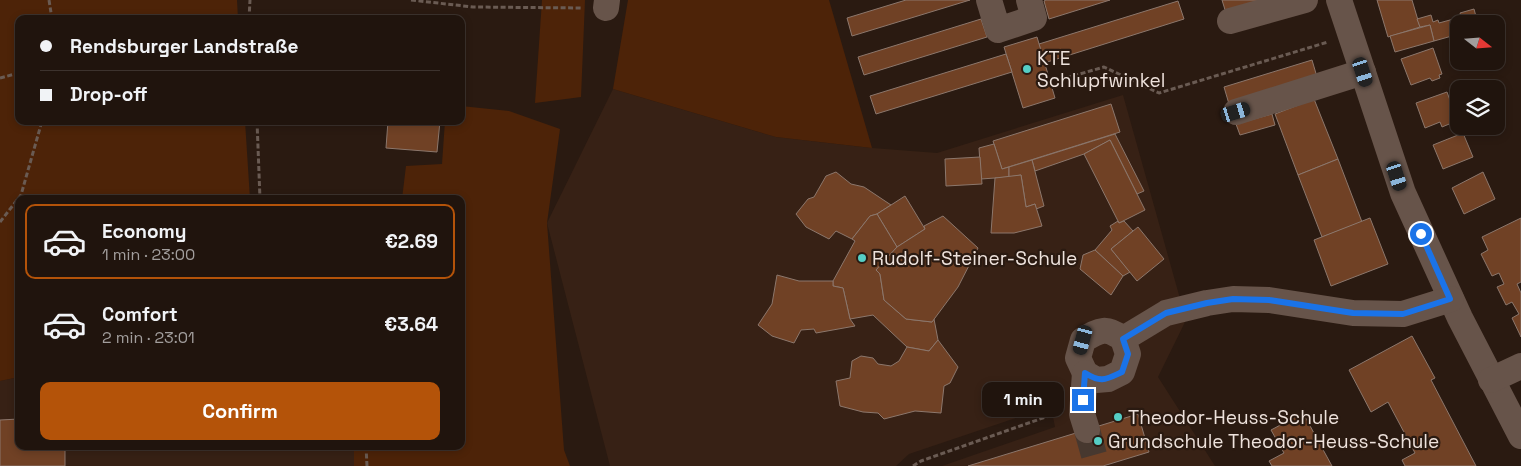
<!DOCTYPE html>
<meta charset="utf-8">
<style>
body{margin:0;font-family:"Space Grotesk",sans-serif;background:#281d16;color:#f1f3f6;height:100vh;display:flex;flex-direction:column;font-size:19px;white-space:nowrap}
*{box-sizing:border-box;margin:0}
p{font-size:16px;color:#a29e9d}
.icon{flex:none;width:28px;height:28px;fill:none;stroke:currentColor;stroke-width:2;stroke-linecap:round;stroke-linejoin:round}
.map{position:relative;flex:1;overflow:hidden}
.side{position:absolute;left:15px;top:195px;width:450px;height:255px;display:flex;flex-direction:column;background:#20140d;border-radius:10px;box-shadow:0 2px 8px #0003,0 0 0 1px #3d332e}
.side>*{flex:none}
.banner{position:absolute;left:15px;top:15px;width:450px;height:110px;border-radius:10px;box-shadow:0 2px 8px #0003,0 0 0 1px #3d332e;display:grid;align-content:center;height:110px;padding:0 25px;background:#20140d}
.needle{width:32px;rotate:107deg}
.controls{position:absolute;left:1450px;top:15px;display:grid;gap:10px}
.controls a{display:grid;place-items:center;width:55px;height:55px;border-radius:10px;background:#20140d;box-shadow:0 2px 8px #0003,0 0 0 1px #3d332e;font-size:25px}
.end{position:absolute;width:22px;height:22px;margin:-11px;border:6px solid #1a73e8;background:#fff;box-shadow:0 0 0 2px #fff}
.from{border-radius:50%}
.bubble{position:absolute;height:35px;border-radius:10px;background:#20140d;box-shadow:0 2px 8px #0003,0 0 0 1px #3d332e;font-size:16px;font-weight:800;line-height:35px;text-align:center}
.car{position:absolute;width:15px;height:30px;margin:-15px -8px;border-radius:6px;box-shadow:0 0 4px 1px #0007;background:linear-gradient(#222 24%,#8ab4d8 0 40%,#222 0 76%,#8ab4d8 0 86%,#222 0)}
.banner b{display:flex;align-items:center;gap:18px;height:48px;font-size:19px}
.banner b+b{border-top:1px solid #3d332e}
.banner i{width:12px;height:12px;background:#f1f3f6}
ul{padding:9px 0 0;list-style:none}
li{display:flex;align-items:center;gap:15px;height:75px;margin:0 10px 8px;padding:0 15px;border:2px solid transparent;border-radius:10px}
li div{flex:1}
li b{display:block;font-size:19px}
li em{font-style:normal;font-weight:800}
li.current{border-color:#b45309}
li>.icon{width:45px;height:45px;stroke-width:1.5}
.button{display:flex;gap:10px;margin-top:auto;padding:10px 25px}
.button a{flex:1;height:58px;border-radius:10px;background:#b45309;color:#fff;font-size:20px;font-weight:800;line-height:58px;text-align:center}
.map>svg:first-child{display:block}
</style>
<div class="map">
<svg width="1521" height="466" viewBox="0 0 1521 466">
<rect width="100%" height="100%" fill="#2a1a11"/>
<g fill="#372115">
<path d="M613 89 776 137 872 148 937 153 1123 95 1186 320 1158 377 1215 466H942L1055 427 1051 406 909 454 896 466H610L547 223Z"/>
<path d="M19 377V446H354V466H0V381Z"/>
</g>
<g fill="#4d2308">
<path d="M0 0H237L238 19H19V121H245L250 199H19V377L0 381Z"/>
<path d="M542 0H585L581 97 535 103Z"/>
<path d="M628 0H829L872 148 776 137 613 89Z"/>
<path d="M461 106 509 111 560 129 547 223 564 450 570 466H354V446H461V199H402L406 166 442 164 445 121H461Z"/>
</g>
<g fill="#704125" stroke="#8c776c">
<path d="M906 0H970L852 36 847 18Z"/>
<path d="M1046 0H1110L1049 19 1044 1Z"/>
<path d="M1222 0H1259L1226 13Z"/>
<path d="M1377 0H1412L1420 27 1388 37Z"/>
<path d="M1178 1 1184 19 1044 63 1039 44Z"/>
<path d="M1474 9 1478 24H1459V34L1434 41 1430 25 1420 27 1417 19 1431 15 1433 22 1438 20 1439 23 1461 17 1460 13Z"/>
<path d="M981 19 987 37 864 75 858 57Z"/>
<path d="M1430 25 1434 41 1395 52 1390 36Z"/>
<path d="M1037 37 1055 98 1023 108 1004 47Z"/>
<path d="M1433 48 1442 74 1439 75 1440 78 1432 81 1430 78 1411 85 1401 59Z"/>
<path d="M1006 54 1012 72 876 114 870 96Z"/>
<path d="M1312 60 1317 77 1229 104 1224 87Z"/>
<path d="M1447 92 1456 117 1452 118 1454 122 1442 127 1440 122 1425 128 1416 103Z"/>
<path d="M1314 99 1338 159 1298 175 1275 114Z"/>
<path d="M1111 104 1120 132 1002 169 993 141Z"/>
<path d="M1272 114 1275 125 1240 135 1236 124Z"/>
<path d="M388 121H440L437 152 386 148Z"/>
<path d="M1463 133 1473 157 1443 169 1433 145Z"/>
<path d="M1115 134 1144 191 1137 194 1110 140 1084 154 1035 171 1032 160Z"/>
<path d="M1110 140 1145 210 1119 223 1084 154Z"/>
<path d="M994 144 1002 169 1009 167V177L981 179 979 148Z"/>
<path d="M980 157 982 184 946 186 945 159Z"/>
<path d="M1338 159 1362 222 1322 237 1298 175Z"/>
<path d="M1032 160 1044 206 1036 209 1035 204 1026 207 1021 175 1009 177V167Z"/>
<path d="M836 172 851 184 864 187 891 205 877 214 870 216 852 239 836 231 829 239 806 227 796 214 808 199 814 197 826 176Z"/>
<path d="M1483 172 1495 199 1464 214 1452 188Z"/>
<path d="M1021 175 1026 207 1035 204 1042 226 1014 233H991L995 178Z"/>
<path d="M905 196 925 229 897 247 877 214Z"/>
<path d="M877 214 897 247 876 270 880 274 884 300 906 319 932 322 934 319 938 340 929 351 907 347 873 315 850 319 843 288 833 286V281L855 241 852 239 870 216Z"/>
<path d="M943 216 978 248 958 287 932 322 906 319 884 300 880 274 876 270 897 247 925 229 924 226Z"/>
<path d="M1370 218 1388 264 1331 286 1314 240Z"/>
<path d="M1521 218V282L1517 284 1521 293V337L1512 318 1519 314 1512 302 1506 305 1497 287 1504 284 1499 273 1492 276 1481 254 1488 250 1482 237Z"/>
<path d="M1118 221 1119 223 1124 221 1133 231 1111 249 1130 272 1123 276 1095 250 1112 230 1110 226Z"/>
<path d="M1138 227 1164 259 1137 281 1111 249Z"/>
<path d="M1095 250 1123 276 1111 295 1080 269 1083 255Z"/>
<path d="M777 275 799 281H833V286L843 288 850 319 855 326 816 333 814 329 801 330 794 343 772 336 758 325 772 304Z"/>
<path d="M1412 336 1435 378 1431 380 1476 466H1405L1402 460 1415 453 1388 402 1371 412 1349 370Z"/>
<path d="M938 340 958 367 950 383 944 386 941 413 915 411 884 419 878 413 863 412 840 406 836 381 850 378 852 361 861 356 873 358 878 364 891 366 899 361 907 347 929 351Z"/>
<path d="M1303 413 1332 466H1272L1269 461 1284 453 1271 430Z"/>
<path d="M1138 414 1149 452 1103 466H968Z"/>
<path d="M19 419V446H65V466H0V420Z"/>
</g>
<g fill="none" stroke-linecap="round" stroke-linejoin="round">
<path stroke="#47382f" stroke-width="26" stroke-dasharray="26 13" stroke-linecap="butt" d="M1087 430 1097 466"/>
<g stroke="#6a5b53" stroke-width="3" stroke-dasharray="5 2.5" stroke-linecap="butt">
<path d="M49 0 52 19"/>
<path d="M411 0 473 7 582 8"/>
<path d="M249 19 250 0"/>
<path d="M0 78 19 73"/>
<path d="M1059 80 1104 67 1159 93 1328 42"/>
<path d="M257 121 260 199"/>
<path d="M0 222 21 195 42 121"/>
<path d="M366 446 367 466"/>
<path d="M913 466 921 461 1057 413 1059 410"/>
</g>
<g stroke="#67544a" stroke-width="26">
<path d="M989 0 998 30 1034 18 1029 0"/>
<path d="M1339 0 1403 193 1460 318 1521 436"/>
<path d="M606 8 607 0"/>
<path d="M1230 21 1305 0"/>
<path d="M1236 112 1363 72"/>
<path d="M1123 339C1106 326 1100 330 1083 340L1078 358 1085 373 1096 380 1108 379 1122 372 1128 354 1123 339 1166 313 1207 303 1233 299 1269 300 1353 313 1403 314 1451 299"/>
<path d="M1085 373 1082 414 1087 430"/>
<path d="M1491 380 1521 366"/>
</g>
</g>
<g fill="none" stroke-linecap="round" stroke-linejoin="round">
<path stroke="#1a73e8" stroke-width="6" d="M1083 400 1085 373C1101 383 1105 380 1122 372L1128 354 1123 339 1166 313 1207 303 1233 299 1269 300 1353 313 1403 314 1450 299 1421 234"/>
</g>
<g fill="#55cec5" stroke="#2a1a11" stroke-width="2">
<circle cx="1027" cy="69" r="5"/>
<circle cx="862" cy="258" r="5"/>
<circle cx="1118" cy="417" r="5"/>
<circle cx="1098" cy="441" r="5"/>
</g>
<g text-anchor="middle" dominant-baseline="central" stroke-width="4.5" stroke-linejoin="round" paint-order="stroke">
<g font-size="19" fill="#eee2dc" stroke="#2a1a11" text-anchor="start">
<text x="1037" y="58">KTE<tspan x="1037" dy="22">Schlupfwinkel</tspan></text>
<text x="872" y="258">Rudolf-Steiner-Schule</text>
<text x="1128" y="417">Theodor-Heuss-Schule</text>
<text x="1108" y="441">Grundschule Theodor-Heuss-Schule</text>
</g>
</g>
</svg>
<div class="controls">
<a><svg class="needle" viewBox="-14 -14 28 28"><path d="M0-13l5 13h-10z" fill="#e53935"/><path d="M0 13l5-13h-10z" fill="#a29e9d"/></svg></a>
<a><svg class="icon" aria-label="layers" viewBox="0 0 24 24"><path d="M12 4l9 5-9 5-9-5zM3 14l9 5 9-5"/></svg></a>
</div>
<i class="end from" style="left:1421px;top:234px"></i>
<i class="end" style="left:1083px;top:400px"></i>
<div class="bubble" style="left:982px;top:382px;width:82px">1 min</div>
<i class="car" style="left:1363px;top:72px;rotate:162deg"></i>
<i class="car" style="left:1236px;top:112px;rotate:73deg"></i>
<i class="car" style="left:1397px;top:176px;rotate:162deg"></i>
<i class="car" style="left:1083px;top:340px;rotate:195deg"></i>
<div class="banner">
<b><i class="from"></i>Rendsburger Landstraße</b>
<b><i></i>Drop-off</b>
</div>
<section class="side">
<ul>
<li class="current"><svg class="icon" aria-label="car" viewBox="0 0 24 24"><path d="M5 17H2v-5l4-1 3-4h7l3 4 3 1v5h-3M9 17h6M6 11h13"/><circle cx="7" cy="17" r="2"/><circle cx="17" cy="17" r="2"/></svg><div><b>Economy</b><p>1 min · 23:00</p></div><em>€2.69</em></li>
<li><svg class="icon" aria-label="car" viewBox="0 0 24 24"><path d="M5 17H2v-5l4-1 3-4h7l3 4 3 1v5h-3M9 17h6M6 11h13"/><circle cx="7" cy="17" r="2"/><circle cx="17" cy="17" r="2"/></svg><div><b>Comfort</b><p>2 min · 23:01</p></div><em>€3.64</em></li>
</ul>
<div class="button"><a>Confirm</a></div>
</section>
</div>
